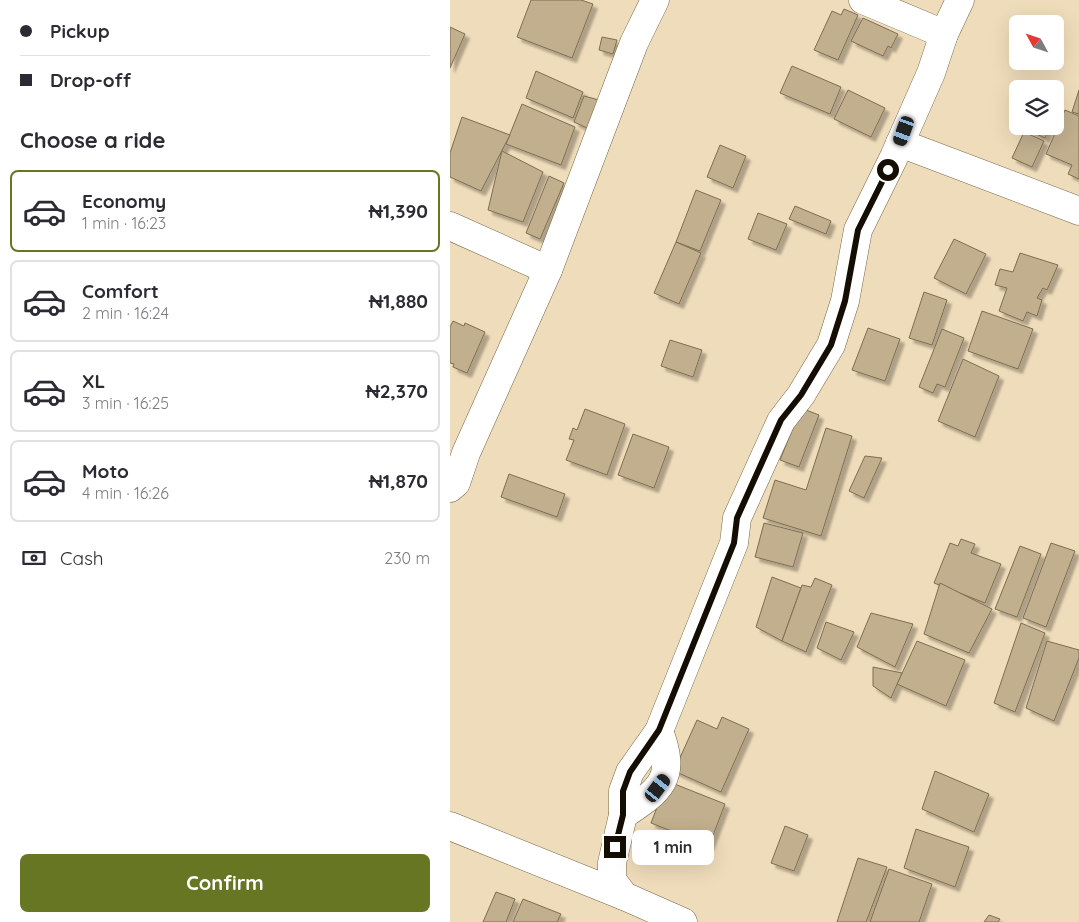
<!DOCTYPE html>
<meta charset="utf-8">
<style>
body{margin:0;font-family:Quicksand,sans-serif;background:#f7f7f7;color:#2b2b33;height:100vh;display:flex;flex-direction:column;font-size:19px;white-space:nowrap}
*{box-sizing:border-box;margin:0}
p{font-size:16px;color:#7c7c81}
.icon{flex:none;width:28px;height:28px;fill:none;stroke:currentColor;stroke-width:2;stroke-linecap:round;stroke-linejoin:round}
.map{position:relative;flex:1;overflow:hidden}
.side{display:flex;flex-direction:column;background:#fff;width:450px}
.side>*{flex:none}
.hud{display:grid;align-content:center;height:110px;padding:0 20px;background:#fff}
.needle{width:32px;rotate:310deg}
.controls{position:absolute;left:559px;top:15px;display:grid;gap:10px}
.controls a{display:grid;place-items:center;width:55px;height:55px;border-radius:8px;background:#fff;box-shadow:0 5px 20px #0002;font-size:25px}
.end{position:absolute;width:22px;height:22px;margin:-11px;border:6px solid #130d03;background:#fff;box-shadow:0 0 0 2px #fff}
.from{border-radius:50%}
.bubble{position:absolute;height:35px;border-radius:8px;background:#fff;box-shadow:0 5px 20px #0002;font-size:16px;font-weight:800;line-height:35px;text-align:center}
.car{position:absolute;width:15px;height:30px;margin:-15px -8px;border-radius:6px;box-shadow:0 0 4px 1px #0007;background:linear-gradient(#222 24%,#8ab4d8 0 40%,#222 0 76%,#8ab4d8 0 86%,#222 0)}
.hud b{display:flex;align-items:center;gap:18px;height:48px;font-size:19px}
.hud b+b{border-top:1px solid #e1e1e2}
.hud i{width:12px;height:12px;background:#2b2b33}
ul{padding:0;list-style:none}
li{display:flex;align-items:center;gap:15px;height:82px;margin:0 10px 8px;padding:0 10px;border:2px solid #e1e1e2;border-radius:8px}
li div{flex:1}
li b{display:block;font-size:19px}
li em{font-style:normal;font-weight:800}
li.active{border-color:#667623}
li>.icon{width:45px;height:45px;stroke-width:1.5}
h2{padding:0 20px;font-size:22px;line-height:60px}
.pay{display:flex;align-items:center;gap:12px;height:55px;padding:0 20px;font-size:19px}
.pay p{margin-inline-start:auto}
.cta{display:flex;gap:10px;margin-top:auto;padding:10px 20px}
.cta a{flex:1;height:58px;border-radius:8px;background:#667623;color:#fff;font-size:20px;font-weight:800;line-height:58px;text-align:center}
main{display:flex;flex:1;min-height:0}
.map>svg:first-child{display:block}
</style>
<main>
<section class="side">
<div class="hud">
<b><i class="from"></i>Pickup</b>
<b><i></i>Drop-off</b>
</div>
<h2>Choose a ride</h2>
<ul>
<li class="active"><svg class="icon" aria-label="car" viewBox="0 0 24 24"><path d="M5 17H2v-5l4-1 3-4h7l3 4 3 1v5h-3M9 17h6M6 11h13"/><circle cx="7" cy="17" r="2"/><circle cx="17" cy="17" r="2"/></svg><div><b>Economy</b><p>1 min · 16:23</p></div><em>₦1,390</em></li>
<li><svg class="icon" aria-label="car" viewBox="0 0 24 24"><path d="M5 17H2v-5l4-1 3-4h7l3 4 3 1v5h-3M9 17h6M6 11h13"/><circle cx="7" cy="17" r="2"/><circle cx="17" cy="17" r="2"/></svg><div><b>Comfort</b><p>2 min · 16:24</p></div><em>₦1,880</em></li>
<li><svg class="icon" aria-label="car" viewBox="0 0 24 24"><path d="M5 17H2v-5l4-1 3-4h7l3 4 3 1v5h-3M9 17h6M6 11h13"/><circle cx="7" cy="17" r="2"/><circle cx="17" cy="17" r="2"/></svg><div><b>XL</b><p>3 min · 16:25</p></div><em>₦2,370</em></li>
<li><svg class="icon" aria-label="car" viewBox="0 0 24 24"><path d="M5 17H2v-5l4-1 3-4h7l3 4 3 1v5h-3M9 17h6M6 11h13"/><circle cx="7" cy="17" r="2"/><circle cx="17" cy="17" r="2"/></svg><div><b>Moto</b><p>4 min · 16:26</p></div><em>₦1,870</em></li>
</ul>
<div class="pay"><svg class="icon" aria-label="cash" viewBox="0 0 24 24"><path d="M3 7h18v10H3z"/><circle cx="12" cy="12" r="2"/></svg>Cash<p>230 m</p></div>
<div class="cta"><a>Confirm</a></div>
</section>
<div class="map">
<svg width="629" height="922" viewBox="0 0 629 922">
<defs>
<filter id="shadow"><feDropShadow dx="4.5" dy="4.5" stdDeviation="1" flood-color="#0004"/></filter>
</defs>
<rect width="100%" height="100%" fill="#efdcba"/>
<g fill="#c1af8e" stroke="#7e6d4f" filter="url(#shadow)">
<path d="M81 0H131L143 4 122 58 67 37Z"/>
<path d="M394 9 408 15 388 60 364 50 382 11 391 15Z"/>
<path d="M413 18 448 34 441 48 438 46 433 56 401 41Z"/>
<path d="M0 27 15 34 0 68Z"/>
<path d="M152 37 167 40 163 54 149 50Z"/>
<path d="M342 66 391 87 380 114 330 93Z"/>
<path d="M86 71 133 92 123 118 76 98Z"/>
<path d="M398 90 435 108 421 137 384 119Z"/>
<path d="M629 90V114L622 112Z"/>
<path d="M134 96 149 100 137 128 124 122Z"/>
<path d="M72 104 125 127 111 165 56 144Z"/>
<path d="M615 110 629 116V179L618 174 622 165 596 154Z"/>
<path d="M12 117 60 135 31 191 0 177V153Z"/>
<path d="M582 126H600L595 138 580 131Z"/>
<path d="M574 132 594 141 582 167 562 158Z"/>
<path d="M270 145 296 156 283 188 257 177Z"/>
<path d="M52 151 93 172 73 222 38 210Z"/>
<path d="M99 176 114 183 90 239 76 233Z"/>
<path d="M246 190 271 200 250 251 226 242Z"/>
<path d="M345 206 381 221 376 234 339 219Z"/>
<path d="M308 213 337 224 326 250 298 239Z"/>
<path d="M504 239 536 254 516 294 484 278Z"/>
<path d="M226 242 251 253 229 304 204 293Z"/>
<path d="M570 253 608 265 597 290 593 288 587 298 592 300 587 316 577 312 573 321 549 311 557 288 545 285 550 269 563 272Z"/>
<path d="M474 292 497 300 482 345 459 338Z"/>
<path d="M532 311 583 329 568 369 518 351Z"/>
<path d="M3 321 14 326 15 323 35 332 17 373 3 367 4 364 0 363V327Z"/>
<path d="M418 328 450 339 435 381 402 370Z"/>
<path d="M492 329 514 338 495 387 487 384 483 393 469 387Z"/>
<path d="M220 340 252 350 243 377 211 366Z"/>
<path d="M513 359 549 376 525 437 488 421Z"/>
<path d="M351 408 369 415 349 467 330 460Z"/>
<path d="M135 409 175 424 157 475 116 460 124 440 119 439 123 428 127 430Z"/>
<path d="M376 428 402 436 371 536 313 518 325 480 356 490Z"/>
<path d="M183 434 219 447 204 488 168 475Z"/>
<path d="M415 456 432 458 414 498 399 491Z"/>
<path d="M59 474 115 494 107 517 51 497Z"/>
<path d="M314 523 353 533 343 567 305 557Z"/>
<path d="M511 539 525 544 521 553 551 564 535 603 484 583 500 543 508 546Z"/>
<path d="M601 543 625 551 596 627 573 618Z"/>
<path d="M570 546 591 554 567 617 545 609Z"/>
<path d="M322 577 351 588 332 641 306 627Z"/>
<path d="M365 578 382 585 356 652 332 641 352 585 361 587Z"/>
<path d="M490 583 542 609 519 653 474 634Z"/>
<path d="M421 613 463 624 445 667 407 647Z"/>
<path d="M376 622 404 632 391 660 367 648Z"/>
<path d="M571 623 595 633 565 712 544 703Z"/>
<path d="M467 641 515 660 496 706 447 684Z"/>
<path d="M597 641 629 650V658L604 721 576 708Z"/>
<path d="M423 667 452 673 441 698 423 686Z"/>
<path d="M272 717 299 729 271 792 224 771 247 720 267 729Z"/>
<path d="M485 771 539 794 524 832 472 809Z"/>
<path d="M217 781 275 804 259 846 201 823Z"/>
<path d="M335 826 358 835 344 871 321 863Z"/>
<path d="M466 829 519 847 505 887 454 868Z"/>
<path d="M408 858 437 867 416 922H387Z"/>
<path d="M439 869 482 884 469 922H420Z"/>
<path d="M46 892 65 899 56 922H33Z"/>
<path d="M73 899 111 914 107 922H63Z"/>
<path d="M539 915 550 919 548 922H534Z"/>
</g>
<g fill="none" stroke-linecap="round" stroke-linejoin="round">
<defs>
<g id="minor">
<path d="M413 0 494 34"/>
<path d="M450 143 629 211"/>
<path d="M0 226 98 270"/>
<path d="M0 488 6 483 16 453 98 270 184 43 205 0"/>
<path d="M173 815C211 790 227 778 209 731"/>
<path d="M0 826 174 896"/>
<path d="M233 922 174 896 162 880V863L173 815V791L180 772 209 731 284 543 287 518 331 421 351 395 381 345 395 301 408 230 444 157 481 73 494 34 510 0"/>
</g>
</defs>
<use href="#minor" stroke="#766647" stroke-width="29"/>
<use href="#minor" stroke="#fff" stroke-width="28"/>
</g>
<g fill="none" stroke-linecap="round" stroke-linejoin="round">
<path stroke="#130d03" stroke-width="6" d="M165 847 173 815V791L180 772 209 730 284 543 287 518 331 420 351 395 381 345 395 301 408 230 438 170"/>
</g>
</svg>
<div class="controls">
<a><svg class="needle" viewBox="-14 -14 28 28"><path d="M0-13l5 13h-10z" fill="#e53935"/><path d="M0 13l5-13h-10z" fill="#7c7c81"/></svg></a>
<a><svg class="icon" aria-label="layers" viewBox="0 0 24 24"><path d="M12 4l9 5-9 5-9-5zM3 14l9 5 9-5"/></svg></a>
</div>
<i class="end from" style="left:438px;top:170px"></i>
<i class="end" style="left:165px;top:847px"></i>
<div class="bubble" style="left:182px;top:830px;width:82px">1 min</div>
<i class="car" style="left:454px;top:131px;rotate:200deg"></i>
<i class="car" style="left:208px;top:788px;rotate:37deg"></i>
</div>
</main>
